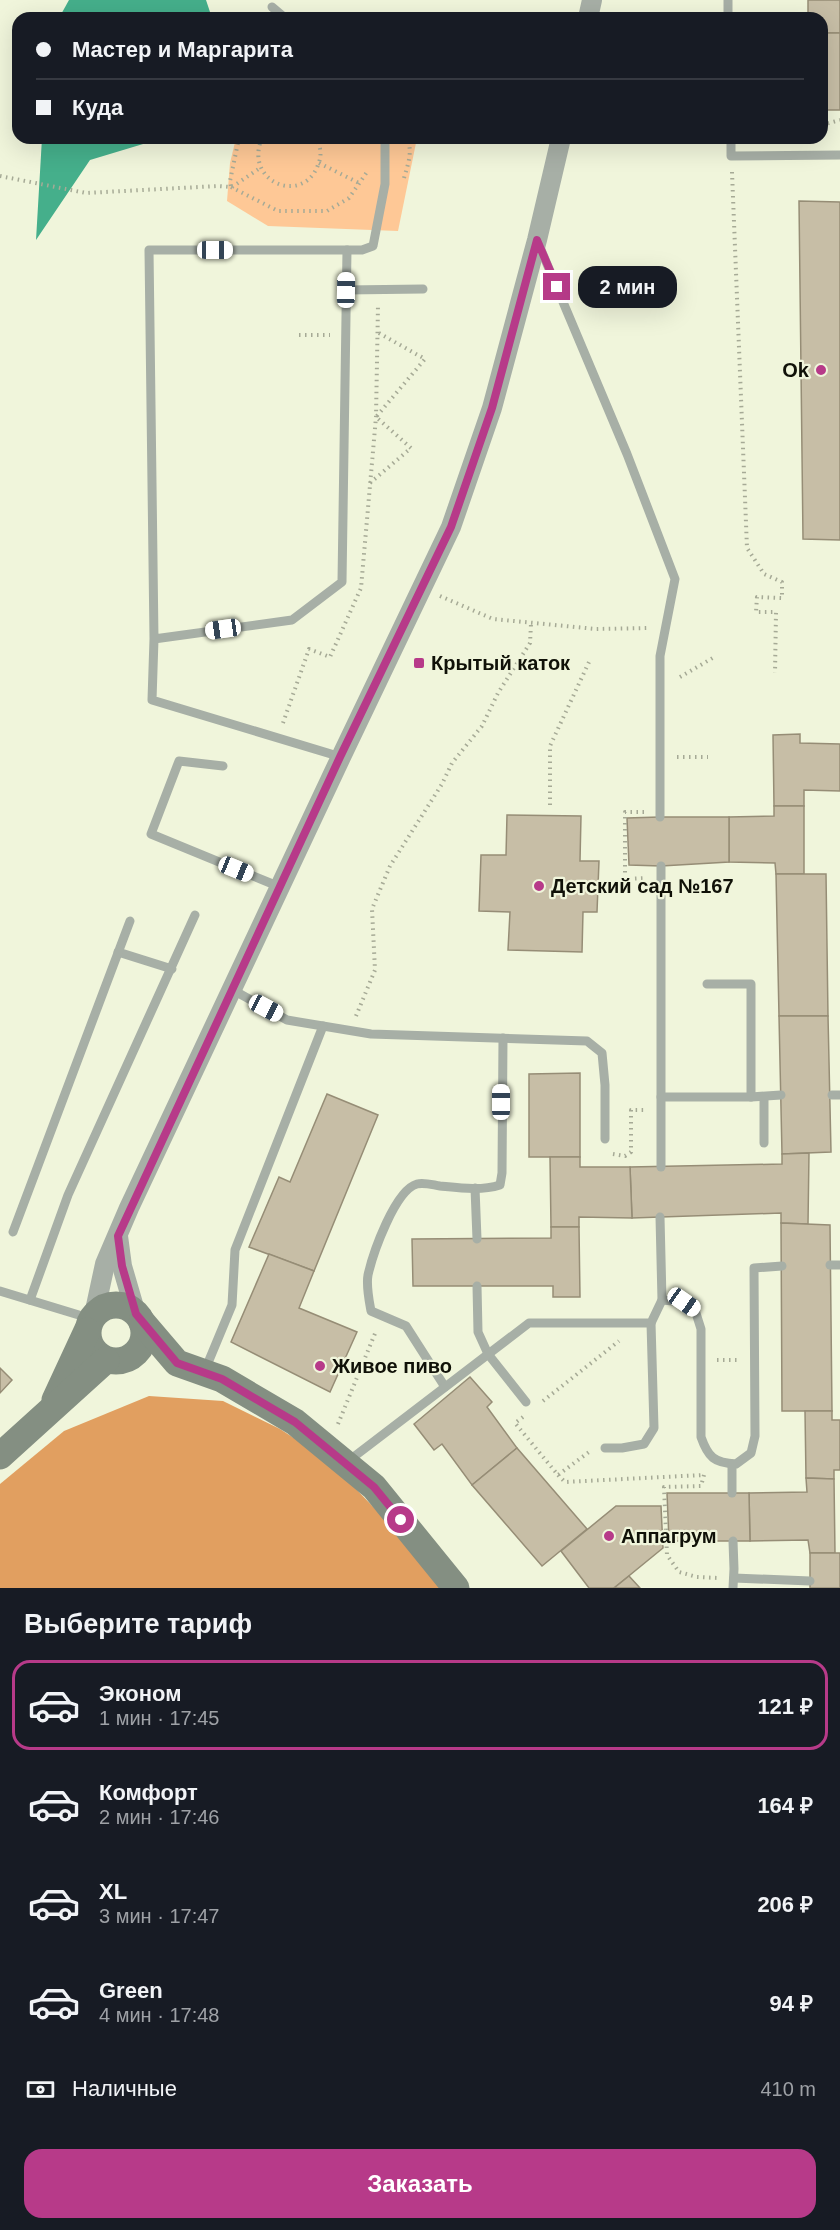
<!DOCTYPE html>
<html lang="ru">
<meta charset="utf-8">
<style>
body{margin:0;font-family:Helvetica,sans-serif;background:#20242c;color:#f1f3f6;height:100vh;display:flex;flex-direction:column;font-size:22px;white-space:nowrap}
*{box-sizing:border-box;margin:0}
p{font-size:20px;color:#9ea1a6}
.icon{flex:none;width:33px;height:33px;fill:none;stroke:currentColor;stroke-width:2;stroke-linecap:round;stroke-linejoin:round}
.map{position:relative;height:1588px;overflow:hidden}
.drawer{display:flex;flex-direction:column;background:#171b24;flex:1}
.drawer>*{flex:none}
.banner{position:absolute;left:12px;top:12px;width:816px;height:132px;border-radius:18px;box-shadow:0 6px 24px #0002;display:grid;align-content:center;height:132px;padding:0 24px;background:#171b24}
.end{position:absolute;width:27px;height:27px;margin:-14px;border:8px solid #b73a89;background:#fff;box-shadow:0 0 0 3px #fff}
.from{border-radius:50%}
.bubble{position:absolute;height:42px;border-radius:18px;background:#171b24;box-shadow:0 6px 24px #0002;font-size:20px;font-weight:700;line-height:42px;text-align:center}
.car{position:absolute;width:18px;height:36px;margin:-18px -9px;border-radius:8px;box-shadow:0 0 4px 2px #0007;background:linear-gradient(#fff 24%,#345 0 40%,#fff 0 76%,#345 0 86%,#fff 0)}
.banner b{display:flex;align-items:center;gap:21px;height:57px;font-size:22px}
.banner b+b{border-top:2px solid #363941}
.banner i{width:15px;height:15px;background:#f1f3f6}
ul{padding:0;list-style:none}
li{display:flex;align-items:center;gap:18px;height:90px;margin:0 12px 9px;padding:0 12px;border:3px solid transparent;border-radius:18px}
li div{flex:1}
li b{display:block;font-size:22px}
li em{font-style:normal;font-weight:700}
li.current{border-color:#b73a89}
li>.icon{width:54px;height:54px;stroke-width:1.5}
h2{padding:0 24px;font-size:27px;line-height:72px}
.pay{display:flex;align-items:center;gap:15px;height:66px;padding:0 24px;font-size:22px}
.pay p{margin-inline-start:auto}
.button{display:flex;gap:12px;margin-top:auto;padding:12px 24px}
.button a{flex:1;height:69px;border-radius:18px;background:#b73a89;color:#fff;font-size:24px;font-weight:700;line-height:69px;text-align:center}
.map>svg:first-child{display:block}
</style>
<div class="map">
<svg width="840" height="1588" viewBox="0 0 840 1588">
<rect width="100%" height="100%" fill="#f0f5db"/>
<path fill="#fec896" d="M236 138H417L398 231 268 226 227 201 230 163Z"/>
<path fill="#e19f60" d="M149 1396 223 1401 280 1429 329 1461 408 1543 442 1588H0V1484L64 1431Z"/>
<g fill="#45af8b">
<path d="M69 0H206L212 18H59Z"/>
<path d="M42 138H163L90 160 36 240Z"/>
</g>
<g fill="#c7bea6" stroke="#968d76" stroke-width="1.5">
<path d="M808 0H840V33H822V18H808Z"/>
<rect x="822" y="33" width="18" height="77"/>
<path d="M799 201 840 202V540L803 539Z"/>
<path d="M800 734V743L840 744V791L804 790V806H774L773 735Z"/>
<path d="M774 806H804V874H776L775 863 729 862V817L774 816Z"/>
<path d="M507 815 581 816 580 861H599L597 912H583L582 952 508 950 510 912 479 911 481 855H506Z"/>
<path d="M660 817H729V862L661 866 629 865 627 818Z"/>
<path d="M776 874H826L828 1016H779Z"/>
<path d="M779 1016H828L831 1152 782 1154Z"/>
<path d="M580 1073V1157H529V1074Z"/>
<path d="M327 1094 378 1115 314 1271 249 1247 279 1177 290 1182Z"/>
<path d="M809 1153 808 1224 781 1223V1213L632 1218 630 1167 782 1164V1154Z"/>
<path d="M550 1157H580V1167H630L632 1218 579 1217V1227H551Z"/>
<path d="M781 1223 830 1225 832 1411H782Z"/>
<path d="M551 1227H579L580 1297H553V1286H413L412 1239 551 1238Z"/>
<path d="M269 1254 314 1271 299 1308 357 1332 330 1392 231 1342Z"/>
<path d="M0 1368 12 1380 0 1393Z"/>
<path d="M470 1377 492 1402 487 1407 517 1448 472 1485 442 1444 434 1450 414 1424Z"/>
<path d="M805 1411H832V1420H840V1470H834V1479L806 1478Z"/>
<path d="M517 1448 587 1529 542 1566 472 1485Z"/>
<path d="M806 1478 834 1479 835 1553H810L808 1540 750 1541 749 1493 807 1492Z"/>
<path d="M667 1493H749L750 1541H669Z"/>
<path d="M616 1506H661L663 1548 614 1588H589L561 1551Z"/>
<rect x="810" y="1553" width="30" height="35"/>
<path d="M629 1576 640 1588H614Z"/>
</g>
<g fill="none" stroke-linecap="round" stroke-linejoin="round">
<g stroke="#a6aa96" stroke-width="4" stroke-dasharray="1.5 4.5" stroke-linecap="butt">
<path d="M822 125 840 120"/>
<path d="M262 138C243 182 303 206 318 165 322 156 321 147 316 138"/>
<path d="M319 163 359 183"/>
<path d="M732 172 747 548 764 574 782 582V598L757 597 756 612H776L775 673"/>
<path d="M0 176 86 193 218 186 231 187 230 181 239 138"/>
<path d="M404 178C408 164 413 152 407 138"/>
<path d="M231 187 278 211H327L349 198 367 172"/>
<path d="M232 187 260 168"/>
<path d="M299 335H330"/>
<path d="M370 483 411 448 376 417 425 359 377 332"/>
<path d="M440 596 493 619 596 629 650 628"/>
<path d="M680 677 716 656"/>
<path d="M283 723 309 649 330 657 361 588 376 417 378 305"/>
<path d="M677 757H708"/>
<path d="M550 805V746L589 662"/>
<path d="M644 812H625V879L646 878"/>
<path d="M356 1016 375 970 372 909 390 866 442 784 452 763 482 726 498 693 530 643 531 624"/>
<path d="M613 1154 625 1156 631 1152V1110H647"/>
<path d="M717 1360H740"/>
<path d="M543 1401 619 1341"/>
<path d="M523 1417 515 1423 558 1475 589 1452"/>
<path d="M338 1424 376 1331"/>
<path d="M558 1475 565 1482 703 1475"/>
<path d="M704 1475 701 1486 664 1487 667 1555 679 1572 697 1577 718 1578"/>
</g>
<g stroke="#a7afa6" stroke-width="9">
<path d="M728 0V18"/>
<path d="M272 7 285 18"/>
<path d="M731 138V156L840 155"/>
<path d="M539 245 627 454 675 579 660 656V817"/>
<path d="M347 250H362L373 246 385 184V138"/>
<path d="M346 290 423 289"/>
<path d="M154 639 292 620 342 582 347 250H149L154 639 152 700 341 757"/>
<path d="M223 766 179 761 151 834 280 887"/>
<path d="M661 866V1167"/>
<path d="M118 952 172 969"/>
<path d="M707 984H751V1097"/>
<path d="M233 990 287 1020 371 1034 587 1041 602 1053 605 1085V1139"/>
<path d="M832 1095H840"/>
<path d="M661 1097H751L781 1095"/>
<path d="M764 1143V1097"/>
<path d="M475 1188 477 1239"/>
<path d="M13 1232 130 921"/>
<path d="M830 1265H840"/>
<path d="M477 1286 478 1332 488 1354 526 1402"/>
<path d="M0 1291 92 1319"/>
<path d="M30 1300 68 1195 195 915"/>
<path d="M662 1300 684 1302 695 1310 701 1329V1437C708 1457 714 1463 736 1464L751 1453 755 1436 754 1268 782 1266"/>
<path d="M205 1370 232 1305 235 1250 323 1026"/>
<path d="M445 1387 406 1326 371 1311C369 1300 366 1286 368 1275 373 1253 395 1190 417 1184 424 1182 433 1185 440 1186 460 1188 481 1191 500 1185L502 1173 503 1038"/>
<path d="M605 1448H622L644 1444 654 1428 651 1323"/>
<path d="M347 1462 529 1323H651L662 1300 660 1217"/>
<path d="M732 1464V1493"/>
<path d="M734 1578 810 1581"/>
<path d="M733 1588 734 1569 733 1541"/>
</g>
<g stroke="#a7afa6" stroke-width="20">
<path d="M588 18 592 0"/>
<path d="M118 1236 122 1266 136 1314"/>
<path d="M94 1315 105 1264 129 1208 341 757 451 527 492 408 537 240 561 138"/>
</g>
<g stroke="#848f82" stroke-width="27">
<circle cx="116" cy="1333" r="28"/>
<path d="M142 1322 177 1363 222 1379 295 1422 374 1487 456 1588"/>
<path d="M55 1400 87 1331"/>
<path d="M0 1456 106 1360"/>
</g>
</g>
<g fill="none" stroke-linecap="round" stroke-linejoin="round">
<path stroke="#b73a89" stroke-width="8" d="M401 1520 374 1487 295 1422 222 1379 177 1363 136 1314 122 1266 118 1236 340 757 451 527 492 408 537 240 557 287"/>
</g>
<g fill="#b73a89" stroke="#f0f5db" stroke-width="2">
<circle cx="821" cy="370" r="6"/>
<rect x="413" y="657" width="12" height="12" rx="3"/>
<circle cx="539" cy="886" r="6"/>
<circle cx="320" cy="1366" r="6"/>
<circle cx="609" cy="1536" r="6"/>
</g>
<g text-anchor="middle" dominant-baseline="central" stroke-width="4.5" stroke-linejoin="round" paint-order="stroke">
<g font-size="20" font-weight="bold" fill="#101108" stroke="#f0f5db" text-anchor="start">
<text x="809" y="370" text-anchor="end">Ok</text>
<text x="431" y="663">Крытый каток</text>
<text x="551" y="886">Детский сад №167</text>
<text x="332" y="1366">Живое пиво</text>
<text x="621" y="1536">Аппагрум</text>
</g>
</g>
</svg>
<i class="end from" style="left:401px;top:1520px"></i>
<i class="end" style="left:557px;top:287px"></i>
<div class="bubble" style="left:578px;top:266px;width:99px">2 мин</div>
<i class="car" style="left:215px;top:250px;rotate:90deg"></i>
<i class="car" style="left:346px;top:290px;rotate:1deg"></i>
<i class="car" style="left:223px;top:629px;rotate:262deg"></i>
<i class="car" style="left:236px;top:869px;rotate:112deg"></i>
<i class="car" style="left:266px;top:1008px;rotate:118deg"></i>
<i class="car" style="left:501px;top:1102px;rotate:0deg"></i>
<i class="car" style="left:684px;top:1302px;rotate:125deg"></i>
<div class="banner">
<b><i class="from"></i>Мастер и Маргарита</b>
<b><i></i>Куда</b>
</div>
</div>
<section class="drawer">
<h2>Выберите тариф</h2>
<ul>
<li class="current"><svg class="icon" aria-label="car" viewBox="0 0 24 24"><path d="M5 17H2v-5l4-1 3-4h7l3 4 3 1v5h-3M9 17h6M6 11h13"/><circle cx="7" cy="17" r="2"/><circle cx="17" cy="17" r="2"/></svg><div><b>Эконом</b><p>1 мин · 17:45</p></div><em>121 ₽</em></li>
<li><svg class="icon" aria-label="car" viewBox="0 0 24 24"><path d="M5 17H2v-5l4-1 3-4h7l3 4 3 1v5h-3M9 17h6M6 11h13"/><circle cx="7" cy="17" r="2"/><circle cx="17" cy="17" r="2"/></svg><div><b>Комфорт</b><p>2 мин · 17:46</p></div><em>164 ₽</em></li>
<li><svg class="icon" aria-label="car" viewBox="0 0 24 24"><path d="M5 17H2v-5l4-1 3-4h7l3 4 3 1v5h-3M9 17h6M6 11h13"/><circle cx="7" cy="17" r="2"/><circle cx="17" cy="17" r="2"/></svg><div><b>XL</b><p>3 мин · 17:47</p></div><em>206 ₽</em></li>
<li><svg class="icon" aria-label="car" viewBox="0 0 24 24"><path d="M5 17H2v-5l4-1 3-4h7l3 4 3 1v5h-3M9 17h6M6 11h13"/><circle cx="7" cy="17" r="2"/><circle cx="17" cy="17" r="2"/></svg><div><b>Green</b><p>4 мин · 17:48</p></div><em>94 ₽</em></li>
</ul>
<div class="pay"><svg class="icon" aria-label="cash" viewBox="0 0 24 24"><path d="M3 7h18v10H3z"/><circle cx="12" cy="12" r="2"/></svg>Наличные<p>410 m</p></div>
<div class="button"><a>Заказать</a></div>
</section>
